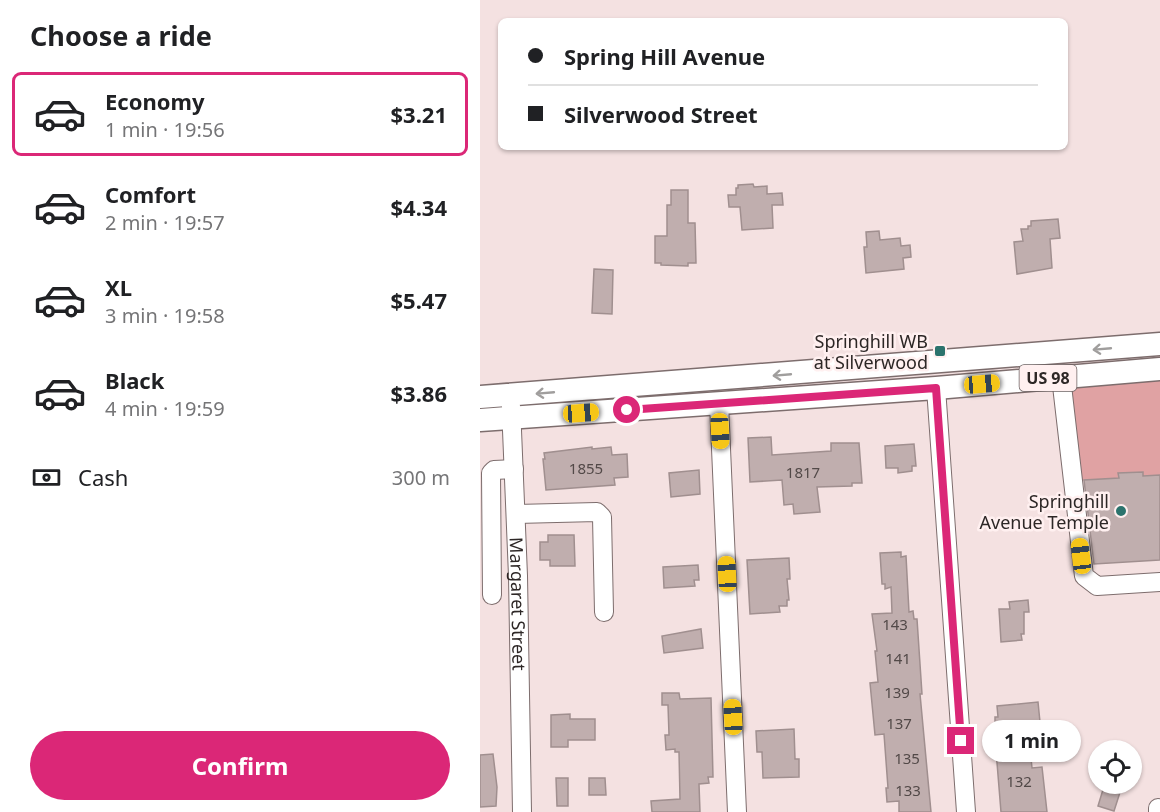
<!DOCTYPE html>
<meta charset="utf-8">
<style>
body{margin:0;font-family:"Noto Sans",sans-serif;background:#f2f2f2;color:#202124;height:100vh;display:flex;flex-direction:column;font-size:22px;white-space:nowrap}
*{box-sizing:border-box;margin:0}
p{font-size:20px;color:#757577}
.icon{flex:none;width:33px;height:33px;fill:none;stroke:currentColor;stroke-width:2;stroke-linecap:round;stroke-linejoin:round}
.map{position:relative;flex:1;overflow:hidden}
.details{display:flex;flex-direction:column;background:#fff;width:480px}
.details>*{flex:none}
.banner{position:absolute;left:18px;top:18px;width:570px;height:132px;border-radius:9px;box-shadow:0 2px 4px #0004;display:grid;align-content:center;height:132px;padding:0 30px;background:#fff}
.buttons{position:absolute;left:608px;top:740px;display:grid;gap:12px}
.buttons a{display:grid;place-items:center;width:54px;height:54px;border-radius:50%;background:#fff;box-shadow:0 2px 4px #0004;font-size:30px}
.end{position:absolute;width:27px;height:27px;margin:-14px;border:8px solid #db2777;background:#fff;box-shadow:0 0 0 3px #fff}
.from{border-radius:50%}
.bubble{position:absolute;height:42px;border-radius:21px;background:#fff;box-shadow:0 2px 4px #0004;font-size:20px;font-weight:700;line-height:42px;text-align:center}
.car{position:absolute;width:18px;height:36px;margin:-18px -9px;border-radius:8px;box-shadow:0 0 4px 2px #0007;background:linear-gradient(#f5c518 24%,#345 0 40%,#f5c518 0 76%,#345 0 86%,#f5c518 0)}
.banner b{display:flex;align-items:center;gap:21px;height:57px;font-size:22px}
.banner b+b{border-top:2px solid #e0e0e0}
.banner i{width:15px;height:15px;background:#202124}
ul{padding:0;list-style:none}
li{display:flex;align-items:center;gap:18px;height:84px;margin:0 12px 9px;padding:0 18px;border:3px solid transparent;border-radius:9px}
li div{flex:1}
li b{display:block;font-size:22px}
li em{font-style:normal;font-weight:700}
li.selected{border-color:#db2777}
li>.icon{width:54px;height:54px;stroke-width:1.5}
h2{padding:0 30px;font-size:27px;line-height:72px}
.pay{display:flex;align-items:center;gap:15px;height:66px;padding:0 30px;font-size:22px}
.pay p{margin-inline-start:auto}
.primary-button{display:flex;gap:12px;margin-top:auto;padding:12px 30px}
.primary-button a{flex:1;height:69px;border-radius:36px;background:#db2777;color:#fff;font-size:24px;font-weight:700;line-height:69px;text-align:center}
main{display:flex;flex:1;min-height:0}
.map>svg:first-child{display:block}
</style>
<main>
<section class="details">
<h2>Choose a ride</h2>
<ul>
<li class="selected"><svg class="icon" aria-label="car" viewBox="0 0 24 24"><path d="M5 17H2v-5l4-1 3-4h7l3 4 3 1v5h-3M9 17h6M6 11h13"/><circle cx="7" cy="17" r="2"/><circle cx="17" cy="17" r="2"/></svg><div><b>Economy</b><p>1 min · 19:56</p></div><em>$3.21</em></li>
<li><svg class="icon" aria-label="car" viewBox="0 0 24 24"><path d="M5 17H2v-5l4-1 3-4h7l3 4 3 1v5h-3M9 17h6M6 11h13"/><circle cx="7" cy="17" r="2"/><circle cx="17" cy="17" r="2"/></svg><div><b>Comfort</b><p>2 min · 19:57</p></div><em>$4.34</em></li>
<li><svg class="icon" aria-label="car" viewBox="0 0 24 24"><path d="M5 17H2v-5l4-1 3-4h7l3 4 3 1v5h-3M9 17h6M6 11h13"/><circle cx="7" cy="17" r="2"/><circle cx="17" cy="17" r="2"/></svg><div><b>XL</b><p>3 min · 19:58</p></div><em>$5.47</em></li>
<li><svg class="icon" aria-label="car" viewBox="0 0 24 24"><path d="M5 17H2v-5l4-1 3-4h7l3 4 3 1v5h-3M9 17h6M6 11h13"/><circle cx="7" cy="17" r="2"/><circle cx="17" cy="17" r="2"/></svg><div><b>Black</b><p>4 min · 19:59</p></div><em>$3.86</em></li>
</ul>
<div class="pay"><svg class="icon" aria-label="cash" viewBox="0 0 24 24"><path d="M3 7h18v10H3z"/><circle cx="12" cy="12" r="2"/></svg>Cash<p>300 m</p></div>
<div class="primary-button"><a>Confirm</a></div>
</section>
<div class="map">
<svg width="680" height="812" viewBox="0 0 680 812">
<rect width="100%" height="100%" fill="#f4e1e1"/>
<path fill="#e0a2a3" d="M680 378V475L663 476V472L639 474V478L599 481 589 385Z"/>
<g fill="#c0aeae" stroke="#a08f8f" stroke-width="1.5">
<path d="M273 184 274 187 287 186V194L302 193 303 205H292L293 228 262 230 260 207H249L248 195H256V188H258V185Z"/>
<path d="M191 190H208V223H215L216 263H208V266L181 265V263H175V236H187V205H191Z"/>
<path d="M578 219 580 238 570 239 572 268 537 274 534 242 543 241 541 229H548V226H551V221Z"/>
<path d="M399 231 400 240 420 238 421 246 430 245 431 257 423 258 424 269 386 273 384 247H387L386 232Z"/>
<path d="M114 269 133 270 132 314 112 313Z"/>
<path d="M291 437 292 455 351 451V443H379L382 483H372V486L337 487 340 512 314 514 313 504 304 505 302 480 270 482 268 438Z"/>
<path d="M434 444 436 466H432V471L418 473V468H406L405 446Z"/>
<path d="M112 447V449L131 447 132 455 147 454 148 477 134 478 135 485 66 490 63 459H65L64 453Z"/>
<path d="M219 470 220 494 191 497 189 473Z"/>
<path d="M663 472V476L680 475V560L614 564 604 480 639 478 638 473Z"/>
<path d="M68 535H94L95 566H70V560H60V542H68Z"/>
<path d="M421 552V557L426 556 429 612 433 611 434 619H437L442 694H440L451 812H419V801L407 802 406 788H408L404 734 395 735 390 683 398 682 395 651H397L392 614 412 613 411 587 405 589V584H402L400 553Z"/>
<path d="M309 558 310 579H307L309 600H307V606H299L300 612 270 614 267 560Z"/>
<path d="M218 565 219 580H214L215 586 184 588 183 567Z"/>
<path d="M548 600 549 612H544V634H541L542 640 521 642 519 609H530L529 602Z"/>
<path d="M221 629 223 648 184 653 182 636Z"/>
<path d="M182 693H199L200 699 231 698 233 777H228L229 783 219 784 220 812H172L171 801 200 799 199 752H195V749L186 750 185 735H189L188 705H182Z"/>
<path d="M558 702 560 722 549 723 550 748 552 768 562 767 567 812H521L515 738V717H518L517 706Z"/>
<path d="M90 714V719H115V740H88V747H71V715Z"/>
<path d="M314 729 315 759H319V777L283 778 282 752H277L276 731Z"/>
<path d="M13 754 17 787 16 806 0 807V755Z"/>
<path d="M76 778H88V806H77Z"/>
<path d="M109 778H125L126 795H109Z"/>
<path d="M625 783H643L634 811 618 806Z"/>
</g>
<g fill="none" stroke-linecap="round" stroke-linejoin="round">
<defs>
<g id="minor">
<path d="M581 377 604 576 617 586 680 582"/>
<path d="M456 388 486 812"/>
<path d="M239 403 257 812"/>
<path id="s1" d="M31 406 38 576 42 812"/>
<path d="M36 514 117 512 122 517 124 612"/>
<path d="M12 595 11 473 14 470 34 469"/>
<path d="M678 808V812"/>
</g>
<g id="major">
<path d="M0 397 680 344"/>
<path d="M0 420 456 388 680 369"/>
</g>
</defs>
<use href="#minor" stroke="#7d6d6d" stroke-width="20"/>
<use href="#major" stroke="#7d6d6d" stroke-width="25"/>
<use href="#minor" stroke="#fff" stroke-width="18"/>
<use href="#major" stroke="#fff" stroke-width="22"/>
</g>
<defs><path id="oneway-shaft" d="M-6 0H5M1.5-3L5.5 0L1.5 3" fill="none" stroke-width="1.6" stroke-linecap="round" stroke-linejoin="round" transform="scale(1.5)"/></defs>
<g stroke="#a09e9d">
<use href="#oneway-shaft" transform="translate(622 349) rotate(175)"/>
<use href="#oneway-shaft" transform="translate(302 375) rotate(175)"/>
<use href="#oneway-shaft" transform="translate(65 393) rotate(175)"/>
</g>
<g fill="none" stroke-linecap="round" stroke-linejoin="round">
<path stroke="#db2777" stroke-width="8" d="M147 410 456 388 481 741"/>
</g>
<g fill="#2b736d" stroke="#fff0f0" stroke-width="2">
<rect x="454" y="345" width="12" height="12" rx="3"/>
<circle cx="641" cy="511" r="6"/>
</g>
<g text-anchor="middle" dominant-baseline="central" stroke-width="5" stroke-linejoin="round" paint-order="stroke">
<g font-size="15" fill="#524948">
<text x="106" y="468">1855</text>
<text x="323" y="472">1817</text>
<text x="415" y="624">143</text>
<text x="418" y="658">141</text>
<text x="417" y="692">139</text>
<text x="419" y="723">137</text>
<text x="427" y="758">135</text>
<text x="539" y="781">132</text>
<text x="428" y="790">133</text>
</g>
<rect fill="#fff0f0" stroke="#6c6363" stroke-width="1.5" x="539.5" y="365" width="57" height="26" rx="4.5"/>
<g font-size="16" font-weight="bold" fill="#2d2726">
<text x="568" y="378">US 98</text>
</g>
<g font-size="18" fill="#2d2726" stroke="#fff0f0" text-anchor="end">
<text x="448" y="341">Springhill WB<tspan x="448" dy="21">at Silverwood</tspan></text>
<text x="629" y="501">Springhill<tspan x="629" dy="21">Avenue Temple</tspan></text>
</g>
<g font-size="18" fill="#2d2726" stroke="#fff0f0">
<text stroke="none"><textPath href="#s1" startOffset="198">Margaret Street</textPath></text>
</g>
</g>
</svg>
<div class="buttons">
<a><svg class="icon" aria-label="locate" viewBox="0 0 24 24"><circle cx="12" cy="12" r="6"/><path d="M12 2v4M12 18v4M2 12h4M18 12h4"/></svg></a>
</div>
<i class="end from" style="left:147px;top:410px"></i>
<i class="end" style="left:481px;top:741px"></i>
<div class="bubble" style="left:502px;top:720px;width:99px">1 min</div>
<i class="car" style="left:502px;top:384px;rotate:85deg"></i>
<i class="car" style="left:101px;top:413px;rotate:86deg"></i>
<i class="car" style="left:240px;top:431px;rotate:177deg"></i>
<i class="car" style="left:601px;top:556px;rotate:353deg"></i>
<i class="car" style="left:247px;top:574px;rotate:357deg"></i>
<i class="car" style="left:253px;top:717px;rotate:357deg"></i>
<div class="banner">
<b><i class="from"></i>Spring Hill Avenue</b>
<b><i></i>Silverwood Street</b>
</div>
</div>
</main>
